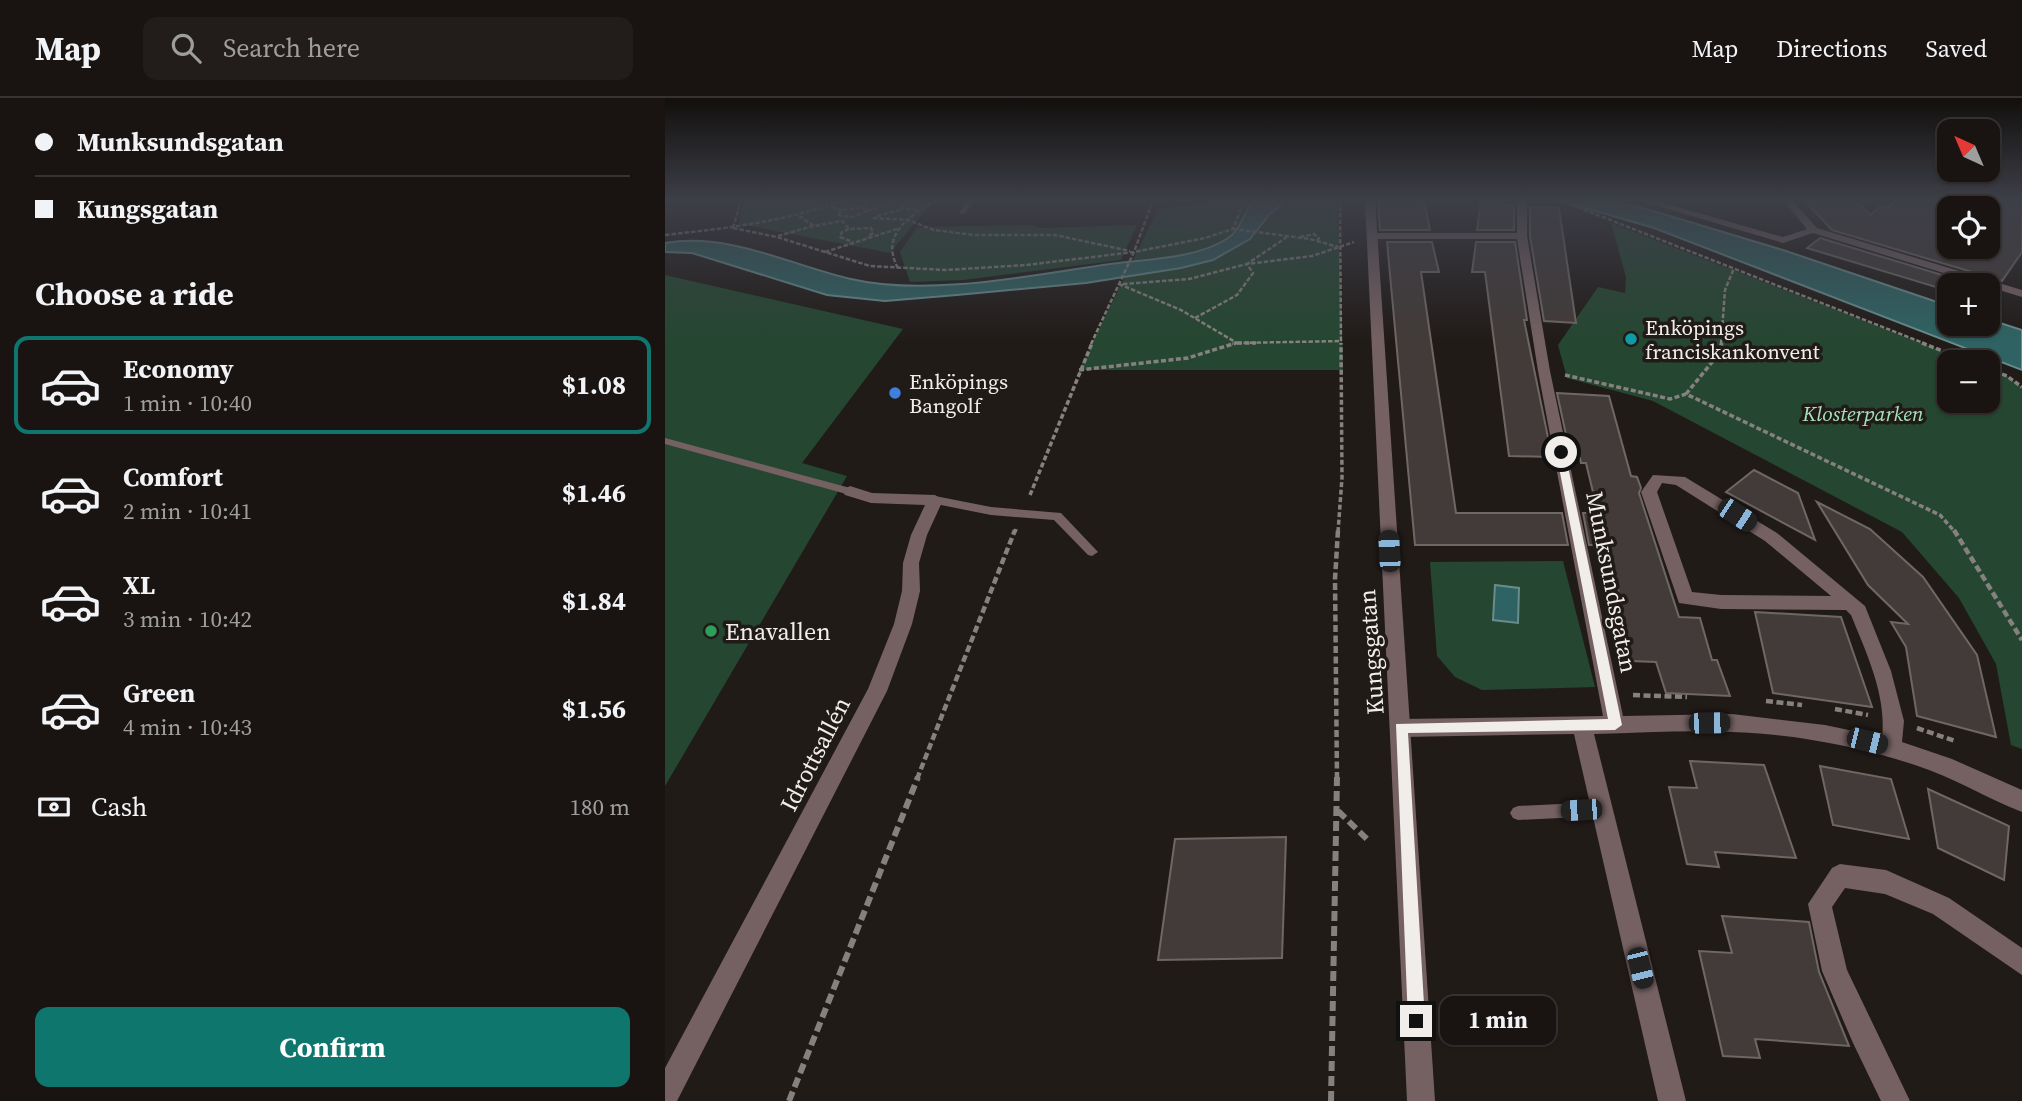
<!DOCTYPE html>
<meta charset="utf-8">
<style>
body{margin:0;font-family:"Source Serif 4",serif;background:#221d1b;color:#f1f3f6;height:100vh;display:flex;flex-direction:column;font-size:26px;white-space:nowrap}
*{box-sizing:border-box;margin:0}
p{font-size:23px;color:#9f9e9f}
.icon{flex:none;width:38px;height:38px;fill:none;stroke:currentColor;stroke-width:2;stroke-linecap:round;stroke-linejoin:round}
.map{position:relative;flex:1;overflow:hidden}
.panel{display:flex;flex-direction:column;background:#191412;width:665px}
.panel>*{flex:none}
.top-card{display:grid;align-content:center;height:154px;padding:0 35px;background:#191412}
.needle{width:46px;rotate:316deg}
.buttons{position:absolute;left:1272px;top:21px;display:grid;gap:14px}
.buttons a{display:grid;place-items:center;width:63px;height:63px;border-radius:14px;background:#191412;box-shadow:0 2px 5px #0004,0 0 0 2px #373332;font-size:35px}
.end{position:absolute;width:32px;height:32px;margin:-16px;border:9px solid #f1edeb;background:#111;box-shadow:0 0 0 4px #111}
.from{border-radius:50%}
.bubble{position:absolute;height:49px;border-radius:14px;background:#191412;box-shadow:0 2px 5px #0004,0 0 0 2px #373332;font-size:23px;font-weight:700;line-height:49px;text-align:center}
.car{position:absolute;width:21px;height:42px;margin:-21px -10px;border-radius:9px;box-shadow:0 0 5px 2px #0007;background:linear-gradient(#222 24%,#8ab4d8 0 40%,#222 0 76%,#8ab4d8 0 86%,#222 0)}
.top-card b{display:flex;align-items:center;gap:24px;height:66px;font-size:26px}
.top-card b+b{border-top:2px solid #373332}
.top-card i{width:18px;height:18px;background:#f1f3f6}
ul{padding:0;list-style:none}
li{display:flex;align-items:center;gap:21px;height:98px;margin:0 14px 10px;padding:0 21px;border:4px solid transparent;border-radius:14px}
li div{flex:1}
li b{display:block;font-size:26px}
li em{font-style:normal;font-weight:700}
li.current{border-color:#0f766e}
li>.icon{width:63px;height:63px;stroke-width:1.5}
h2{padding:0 35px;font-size:32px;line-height:84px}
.pay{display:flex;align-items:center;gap:18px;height:77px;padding:0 35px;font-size:26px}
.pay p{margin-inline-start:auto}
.cta{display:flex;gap:14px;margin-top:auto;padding:14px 35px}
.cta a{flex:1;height:80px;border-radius:14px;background:#0f766e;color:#fff;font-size:28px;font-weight:700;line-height:80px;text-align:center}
header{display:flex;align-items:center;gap:42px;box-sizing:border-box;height:98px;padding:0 35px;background:#191412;border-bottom:2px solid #373332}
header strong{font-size:33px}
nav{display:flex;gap:38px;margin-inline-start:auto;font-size:24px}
.search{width:490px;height:63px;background:#221d1b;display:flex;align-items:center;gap:18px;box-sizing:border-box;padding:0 24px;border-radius:14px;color:#9f9e9f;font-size:26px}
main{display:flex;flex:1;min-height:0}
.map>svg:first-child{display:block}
</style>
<header>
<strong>Map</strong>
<div class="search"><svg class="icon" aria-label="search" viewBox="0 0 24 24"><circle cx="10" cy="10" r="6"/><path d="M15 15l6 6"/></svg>Search here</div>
<nav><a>Map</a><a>Directions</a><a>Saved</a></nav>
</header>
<main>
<section class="panel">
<div class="top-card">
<b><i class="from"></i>Munksundsgatan</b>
<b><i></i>Kungsgatan</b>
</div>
<h2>Choose a ride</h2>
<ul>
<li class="current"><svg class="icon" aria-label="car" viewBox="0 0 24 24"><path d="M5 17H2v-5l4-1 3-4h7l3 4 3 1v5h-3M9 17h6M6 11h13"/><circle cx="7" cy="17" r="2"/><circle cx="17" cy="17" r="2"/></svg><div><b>Economy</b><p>1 min · 10:40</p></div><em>$1.08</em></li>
<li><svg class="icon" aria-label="car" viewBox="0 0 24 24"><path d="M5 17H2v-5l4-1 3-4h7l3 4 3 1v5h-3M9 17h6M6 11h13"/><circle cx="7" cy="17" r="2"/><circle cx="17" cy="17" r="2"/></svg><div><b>Comfort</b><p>2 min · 10:41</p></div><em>$1.46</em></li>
<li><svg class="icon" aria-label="car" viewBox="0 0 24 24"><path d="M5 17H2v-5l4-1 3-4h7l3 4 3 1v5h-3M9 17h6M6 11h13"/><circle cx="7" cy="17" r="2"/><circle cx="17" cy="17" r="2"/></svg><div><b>XL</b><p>3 min · 10:42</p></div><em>$1.84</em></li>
<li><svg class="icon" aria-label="car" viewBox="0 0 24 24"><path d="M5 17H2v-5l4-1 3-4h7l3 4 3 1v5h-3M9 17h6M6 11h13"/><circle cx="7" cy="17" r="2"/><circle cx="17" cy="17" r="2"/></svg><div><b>Green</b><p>4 min · 10:43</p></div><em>$1.56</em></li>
</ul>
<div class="pay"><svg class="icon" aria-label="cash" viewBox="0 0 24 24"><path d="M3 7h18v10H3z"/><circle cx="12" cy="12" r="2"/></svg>Cash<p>180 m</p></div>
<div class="cta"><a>Confirm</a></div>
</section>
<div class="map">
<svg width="1357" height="1003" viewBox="0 0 1357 1003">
<rect width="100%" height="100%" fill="#211b18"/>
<g fill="#254731">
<path d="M78 102H269L225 155 74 126Z"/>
<path d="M564 102H673L678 272H414L493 111Z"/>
<path d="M946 125 1306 264H1284V303H1323V271L1342 278 1357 289V651L1346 647 1331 566 1294 500 1237 434 988 303 902 280 893 247 933 189 960 195 961 179Z"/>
<path d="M366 127 376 130 472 127 456 162 298 182 245 184 235 154 252 129Z"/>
<path d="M0 177 238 231 137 365 182 378 0 688Z"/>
<path d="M898 463 930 589 817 592 790 579 772 558 765 464Z"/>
</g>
<g fill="#2f6363" stroke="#698c8c" stroke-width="2">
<path d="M591 102H622L604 117 585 141 548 162 516 170 421 185 292 197 220 203 162 197 27 155 0 154V145C64 134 125 167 186 181 263 199 367 177 445 166 482 161 532 161 563 140 578 130 578 111 591 102Z"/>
<path d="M892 102H945L995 115 1118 152 1284 208V226H1323V221L1357 232V272L989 130Z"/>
<path d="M830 487 854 490 853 525 828 522Z"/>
</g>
<g fill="#423b39" stroke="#6f6764" stroke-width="2" fill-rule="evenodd">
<path d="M713 102H759L765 132H715Z"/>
<path d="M816 102 849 108V132H812Z"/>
<path d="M1139 102H1189L1206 117 1216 108 1223 110 1231 102H1357V154L1337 183 1167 132ZM1284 110H1323V149H1284Z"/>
<path d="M865 109 894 110 911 225 879 223 865 138Z"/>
<path d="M1155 140 1310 187H1284V193L1142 150Z"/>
<path d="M722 144H767L774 174H756L791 415H897L903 447H750Z"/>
<path d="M811 144H850L862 222H859L887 359 844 358 820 174H807Z"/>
<path d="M892 295 944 298 966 378 972 379 976 390 974 395 1014 519 1035 520 1047 562H1052L1065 598 1001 595 991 564 966 563 951 480H948L940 447H924L918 415H933L921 365H916L915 360H906Z"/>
<path d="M1089 372 1133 395 1150 442 1061 394Z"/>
<path d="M1152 404 1205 431 1258 479 1312 557 1331 639 1252 618 1241 549 1226 524 1243 526 1203 487Z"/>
<path d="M1090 514 1176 519 1207 609 1108 595Z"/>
<path d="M1025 663 1099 667 1131 760 1050 754 1054 769 1022 766 1004 689 1032 690Z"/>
<path d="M1155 668 1226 681 1244 741 1168 727Z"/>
<path d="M1263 691 1344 728 1339 782 1273 750Z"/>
<path d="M621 739 617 860 493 862 510 741Z"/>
<path d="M1057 818 1144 824 1154 874 1184 948 1090 941 1095 960 1058 958 1034 853 1067 855Z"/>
</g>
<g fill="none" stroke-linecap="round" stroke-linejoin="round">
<g stroke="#86817f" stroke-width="2.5" stroke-dasharray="4.5 2" stroke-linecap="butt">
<path d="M234 102 238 111 252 112"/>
<path d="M675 102 676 246"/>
<path d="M881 102 902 105 1261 246"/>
<path d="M198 108 206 102"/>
<path d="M166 109 178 112"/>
<path d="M197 109 202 113 187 119 172 117 178 112Z"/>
<path d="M202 113 231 102"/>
<path d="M134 118 149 128 177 123 184 131 206 130 208 135 202 139"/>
<path d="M212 118 238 111"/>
<path d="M208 120 243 122 269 132 309 137H390L465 153"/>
<path d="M68 130 112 139 205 168 281 172 361 167 469 154 540 140 568 131 578 106 584 102"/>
<path d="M68 130 76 102"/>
<path d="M184 131 177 134 175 139 188 144"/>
<path d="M568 131 645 141 673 149"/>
<path d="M0 137C64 130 118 124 179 102"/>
<path d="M113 138 148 128"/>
<path d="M635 139 649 136 654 140 652 143"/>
<path d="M160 154 235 130"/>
<path d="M233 170C214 136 246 117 272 102"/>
<path d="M454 186 516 212 572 245 567 246"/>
<path d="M458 186 524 181 582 166 647 158 689 144"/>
<path d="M530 220 572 197 588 175 582 166 622 139"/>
<path d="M572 245 676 243"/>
<path d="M426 246 469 154 488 102"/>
<path d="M1056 246 1060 192 1069 170"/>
</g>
<g stroke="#86817f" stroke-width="3.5" stroke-dasharray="5 2.5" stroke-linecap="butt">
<path d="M572 245H591"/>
<path d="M1257 245 1306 264"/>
<path d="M1323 271 1342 278 1357 289"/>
<path d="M414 272 523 260 571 245"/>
<path d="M900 277 1005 301 1021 296 1275 417 1290 434"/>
<path d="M1021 296 1048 263 1057 245"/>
<path d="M365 397 427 245"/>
<path d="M350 434 351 431"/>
<path d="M673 434 677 380 676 245"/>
</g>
<g stroke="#86817f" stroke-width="4.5" stroke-dasharray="7 3.5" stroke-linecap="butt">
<path d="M1289 432 1357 542"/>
<path d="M968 597 1022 599"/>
<path d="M1101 603 1137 607"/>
<path d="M1170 611 1203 617"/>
<path d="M1252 630 1290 643"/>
<path d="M252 681 350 432"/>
<path d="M672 681 670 481 673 432"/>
</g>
<g stroke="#86817f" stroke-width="6" stroke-dasharray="10 5" stroke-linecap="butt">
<path d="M673 713 705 744"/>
<path d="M124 1003 253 679"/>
<path d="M666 1003 672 679"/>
</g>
<g fill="#756162" fill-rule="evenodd">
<path d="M303 102H310L299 116H295L294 115Z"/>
<path d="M0 340 189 391 190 393 185 397 0 346Z"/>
<path d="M270 398 326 409 396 415 433 454 427 458 423 457 389 422 326 417 266 405 265 402Z"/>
<path d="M937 704 942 706 945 711 942 716 937 718 853 722 848 720 845 715 848 710 853 708Z"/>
</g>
<g fill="#756162" fill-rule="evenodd">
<path d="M852 102H862V138L885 273 958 618 1067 616 1160 627 1217 639C1222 598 1201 554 1186 517L1181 512 1056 511 1014 505 976 394 988 377 1020 379 1112 435 1200 508 1226 573 1239 623 1237 644 1287 661 1357 692V714C1321 700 1288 679 1250 667 1192 648 1128 636 1067 634 1021 632 975 635 929 636L1021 1003H993L909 636 736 639 729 636 726 630 729 624 736 621 938 618 873 273 852 141H708L703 138 708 135H852ZM997 385 1011 387 1100 443 1166 498 1056 497 1027 494 992 394Z"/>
<path d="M973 102H988L1118 139 1142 131 1118 102H1127L1152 130 1357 192V199L1148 135 1118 145Z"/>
<path d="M185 388 207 395 270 397 278 402 262 437 254 465 255 493 247 526 222 593 12 1003H0V970L203 591 229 526 237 493 238 465 246 437 260 407 206 405 180 397 177 393Z"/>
<path d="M1175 766 1221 772 1284 800 1357 850V877L1268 816 1220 796 1180 790 1167 809 1182 872 1245 1003H1216L1188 945 1157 873 1143 806 1167 770Z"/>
</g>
<path fill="#756162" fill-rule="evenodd" d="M700 102H710L770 1003H742Z"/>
</g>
<linearGradient id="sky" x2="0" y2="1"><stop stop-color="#120f0d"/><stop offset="0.42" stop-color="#3d3f48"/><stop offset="1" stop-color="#3d3f48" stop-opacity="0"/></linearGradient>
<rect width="1357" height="243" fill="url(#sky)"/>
<path fill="#f1edeb" d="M896 351 900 354 957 627 950 632 743 635 760 923 757 929 751 931 745 929 743 923 731 626 943 621 891 354Z"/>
<circle fill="#0f9aa8" stroke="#211b18" stroke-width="2.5" cx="966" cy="241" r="7"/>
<circle fill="#3f7fe0" stroke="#211b18" stroke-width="2.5" cx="230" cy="295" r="7"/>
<circle fill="#2e9e5b" stroke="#211b18" stroke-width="2.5" cx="46" cy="533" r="7"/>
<g text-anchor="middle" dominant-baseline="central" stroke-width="7" stroke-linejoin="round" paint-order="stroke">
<g font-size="21" fill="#f1edeb" stroke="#211b18" text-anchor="start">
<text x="980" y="229">Enköpings<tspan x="980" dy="24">franciskankonvent</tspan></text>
<text x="244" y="283">Enköpings<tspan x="244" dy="24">Bangolf</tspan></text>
</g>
<g font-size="21" font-style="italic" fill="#a6e4b9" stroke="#211b18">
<text x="1198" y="315">Klosterparken</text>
</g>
<g font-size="24" fill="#f1edeb" stroke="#211b18">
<text transform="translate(947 484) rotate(79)">Munksundsgatan</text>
<text transform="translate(706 554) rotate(-94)">Kungsgatan</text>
<text transform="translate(150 656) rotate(-63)">Idrottsallén</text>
</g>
<g font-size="24" fill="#f1edeb" stroke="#211b18" text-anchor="start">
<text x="60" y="533">Enavallen</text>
</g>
</g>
</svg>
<div class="buttons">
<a><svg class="needle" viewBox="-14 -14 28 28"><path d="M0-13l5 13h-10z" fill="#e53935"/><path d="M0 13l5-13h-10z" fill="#9f9e9f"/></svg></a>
<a><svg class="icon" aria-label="locate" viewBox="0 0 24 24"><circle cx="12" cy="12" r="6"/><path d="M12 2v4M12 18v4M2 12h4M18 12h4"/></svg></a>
<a>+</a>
<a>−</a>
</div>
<i class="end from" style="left:896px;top:354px"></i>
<i class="end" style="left:751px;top:923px"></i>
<div class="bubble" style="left:775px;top:898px;width:116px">1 min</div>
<i class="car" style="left:1072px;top:417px;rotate:123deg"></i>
<i class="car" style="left:724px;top:453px;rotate:357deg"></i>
<i class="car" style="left:1044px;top:625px;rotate:89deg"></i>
<i class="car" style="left:1202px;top:643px;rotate:104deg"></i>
<i class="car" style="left:916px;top:712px;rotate:267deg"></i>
<i class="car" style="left:975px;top:870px;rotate:166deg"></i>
</div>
</main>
